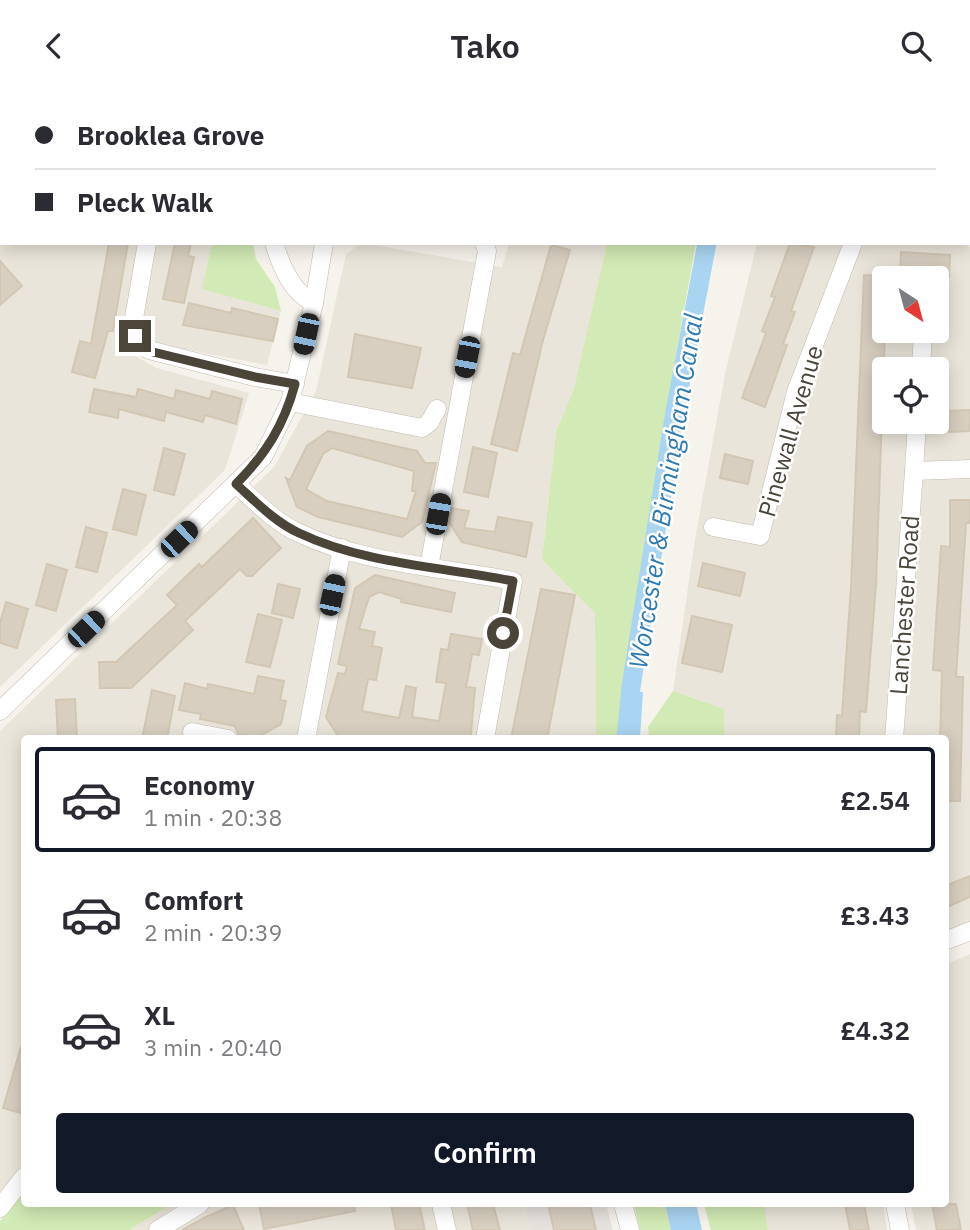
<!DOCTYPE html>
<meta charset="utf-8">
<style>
body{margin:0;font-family:"IBM Plex Sans",sans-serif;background:#f7f7f7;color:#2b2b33;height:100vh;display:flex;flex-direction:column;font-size:26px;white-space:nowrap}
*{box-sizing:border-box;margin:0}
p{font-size:23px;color:#7c7c81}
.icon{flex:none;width:38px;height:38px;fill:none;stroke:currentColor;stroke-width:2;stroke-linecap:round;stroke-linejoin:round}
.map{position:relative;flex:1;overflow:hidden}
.panel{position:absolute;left:21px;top:644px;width:928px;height:472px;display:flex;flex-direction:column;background:#fff;border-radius:7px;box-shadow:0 4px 18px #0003}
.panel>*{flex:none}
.guide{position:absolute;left:0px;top:0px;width:971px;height:154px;box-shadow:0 4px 18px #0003;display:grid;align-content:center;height:154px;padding:0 35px;background:#fff}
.needle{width:46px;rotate:144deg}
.tools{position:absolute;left:872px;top:175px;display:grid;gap:14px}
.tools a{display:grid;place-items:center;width:77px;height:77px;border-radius:7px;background:#fff;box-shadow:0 4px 18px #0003;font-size:35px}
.end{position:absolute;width:32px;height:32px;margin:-16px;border:9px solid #4b4439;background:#fff;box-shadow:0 0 0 4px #fff}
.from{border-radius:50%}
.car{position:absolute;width:21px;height:42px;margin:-21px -10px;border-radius:9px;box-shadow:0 0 5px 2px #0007;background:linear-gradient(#222 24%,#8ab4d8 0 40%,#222 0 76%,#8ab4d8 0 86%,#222 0)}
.guide b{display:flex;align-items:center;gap:24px;height:66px;font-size:26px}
.guide b+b{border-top:2px solid #e1e1e2}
.guide i{width:18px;height:18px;background:#2b2b33}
ul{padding:12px 0 0;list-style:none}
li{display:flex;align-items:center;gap:21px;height:105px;margin:0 14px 10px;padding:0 21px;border:4px solid transparent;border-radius:7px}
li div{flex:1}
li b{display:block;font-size:26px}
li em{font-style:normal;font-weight:600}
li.active{border-color:#111827}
li>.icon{width:63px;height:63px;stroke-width:1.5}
.primary-button{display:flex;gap:14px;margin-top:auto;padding:14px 35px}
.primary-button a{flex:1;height:80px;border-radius:7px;background:#111827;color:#fff;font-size:28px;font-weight:600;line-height:80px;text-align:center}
header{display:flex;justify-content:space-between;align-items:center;height:91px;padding:0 35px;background:#fff;font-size:32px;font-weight:600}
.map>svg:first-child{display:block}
</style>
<header><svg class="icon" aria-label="back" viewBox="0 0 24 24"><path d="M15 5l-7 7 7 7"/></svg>Tako<svg class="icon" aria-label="search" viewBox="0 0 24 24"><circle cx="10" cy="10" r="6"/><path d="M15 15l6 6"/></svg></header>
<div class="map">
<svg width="970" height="1139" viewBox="0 0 970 1139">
<rect width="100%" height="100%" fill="#f6f3ec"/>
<g fill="#eae5da" fill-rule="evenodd">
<path d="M204 0H507L203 2Z"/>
<path d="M0 62 2 152H139L127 229 128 250 135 265 157 277 249 302 225 379 0 596Z"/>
<path d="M153 152H212L203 198 281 220 267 274 157 253 148 244 140 221Z"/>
<path d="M509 152H607L574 297 556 341 542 469 596 522V647L24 648V1072L0 1102V640L274 376 316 300 346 163 358 154H374L502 176Z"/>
<path d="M757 152H967L970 157V832L945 842V648L725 647 724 618 673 600 695 448 725 283ZM884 187H936V240H884ZM884 278H936V331H884Z"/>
<path d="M970 863V1139H916L911 1113H945V874Z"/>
<path d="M172 1113H524L531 1139H129Z"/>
<path d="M764 1113H883L887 1139H768Z"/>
</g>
<path fill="#e6e2dd" d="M524 1113H606L613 1139H531Z"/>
<path fill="#efe8d6" d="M0 0H195L2 2V21Z"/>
<g fill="#d2eab5">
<path d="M212 152H253L256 168 275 196 281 220 202 198Z"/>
<path d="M607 152H696L670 297 618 647H596L595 522 542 469 556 341 574 297Z"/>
<path d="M673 600 724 618 725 647H649L648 636Z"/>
<path d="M24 1101V1113H172L129 1139H0V1130Z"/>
<path d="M634 1113H665L671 1139H640Z"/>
<path d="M704 1113H764L768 1139H711Z"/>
</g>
<g fill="#a9d4f2">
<path d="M643 601 640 647H618L623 602Z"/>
<path d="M665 1113H696L702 1139H671Z"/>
</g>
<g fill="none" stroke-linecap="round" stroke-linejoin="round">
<g stroke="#a9d4f2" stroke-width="19">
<path d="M736 2V0"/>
<path d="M626 648 631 596 675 320 707 152"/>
</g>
</g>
<g fill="#d8cfc1" stroke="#d3c7b4" stroke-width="2" fill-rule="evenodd">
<path d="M109 152H128L113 240H108L95 287 72 281 80 250 91 253Z"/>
<path d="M175 152H191L188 165 194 166 184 212 163 208Z"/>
<path d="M790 152 814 156 791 220 795 221 783 253 787 254 765 316 742 307 766 242 762 240 775 206 771 205Z"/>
<path d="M551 154 570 159 543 249 517 360 491 353 513 262 520 264Z"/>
<path d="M901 161 950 164 949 186 900 184Z"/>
<path d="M0 170 22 195 0 214Z"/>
<path d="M864 184 884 185 885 240 876 493 866 621 860 620 859 648H836L837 624 842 625 851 496Z"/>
<path d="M189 212 231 222 232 217 278 228 273 250 183 234Z"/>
<path d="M355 243 421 257 412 297 348 286Z"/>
<path d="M94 298 136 306 138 298 174 308 176 299 210 308 212 300 242 308 236 333 205 324 203 331 166 321 164 330 119 318 118 327 89 321Z"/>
<path d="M970 319V340L949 341 948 320Z"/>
<path d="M328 340 417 360 425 372H436L422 431 402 446 318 426 297 416 286 387 290 389 307 355ZM332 357 414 380 412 400H416L407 428 327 410 306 398 323 363Z"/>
<path d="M473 356 497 362 488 406 464 401Z"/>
<path d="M164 357 185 363 174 404 154 399Z"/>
<path d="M725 363 753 370 748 393 720 387Z"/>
<path d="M123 398 146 404 136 444 113 438Z"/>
<path d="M950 409H970V432H966L956 586H963L960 710H945V648H940L942 580 933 579 941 455 950 456Z"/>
<path d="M451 417 469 420 464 437 495 441 498 426 532 432 526 466 462 451 449 431Z"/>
<path d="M253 427 281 457 252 485H247L240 478 185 530 193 539 131 597H100L99 571H116L177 514 167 504 199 473 202 476Z"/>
<path d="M86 436 107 442 97 481 76 476Z"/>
<path d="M703 472 745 482 740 505 698 495Z"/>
<path d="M47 473 67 479 56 520 36 514Z"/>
<path d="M375 484 455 502 451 521 401 511 402 508 379 501 369 506 359 538 375 541 372 555 382 557 376 589 368 588 362 620 399 627 406 595 416 597 412 626 439 630 446 592 436 591 441 558 448 559 451 543 482 548 479 564 472 563 469 581 466 596 475 597 471 643 465 648H340L326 626 338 582 345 583 347 575 338 573 355 497Z"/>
<path d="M278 493 300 498 293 527 272 522Z"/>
<path d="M541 498 575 504 562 570 547 648H511Z"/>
<path d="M6 511 28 518 17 557 0 552V532Z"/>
<path d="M258 523 282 529 270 576 246 571Z"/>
<path d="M692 525 732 534 722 581 682 572Z"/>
<path d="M258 585 284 590 280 609 286 610 281 633 258 646 238 643 235 635 200 628 201 623 179 619 185 592 207 598 208 593 254 603Z"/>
<path d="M152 599 175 605 167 648H142Z"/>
<path d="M75 608 77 648H58L56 609Z"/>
<path d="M970 785V806L945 817V795Z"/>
<path d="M21 956 24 957V1023L3 1017Z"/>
<path d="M259 1113H354L355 1120 264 1138Z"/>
<path d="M391 1113H419L425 1139H396Z"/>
<path d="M467 1113H493L500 1139H473Z"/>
<path d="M548 1113H590L596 1139H554Z"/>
<path d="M845 1113H864L869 1139H850Z"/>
<path d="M932 1113H956L961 1139H937Z"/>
<path d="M233 1114 244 1139H182L206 1126Z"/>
</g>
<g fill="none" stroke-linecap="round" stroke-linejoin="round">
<defs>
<g id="minor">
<path d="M929 0V2"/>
<path d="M273 2V0"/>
<path d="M357 2V0"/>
<path d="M443 2V0"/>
<path d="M524 2 525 0"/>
<path d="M677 2 678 0"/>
<path d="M0 39H2"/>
<path d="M970 127V128"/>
<path d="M147 152 133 233C135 245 139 251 149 259L255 286 295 293"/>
<path d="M274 152C281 175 292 202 314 212"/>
<path d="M921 278 923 240"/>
<path d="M290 311 422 337 429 332 437 318"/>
<path d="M914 380 917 331"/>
<path d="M236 393C256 411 275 431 299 442 364 473 443 476 513 490L485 648"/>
<path d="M713 436 760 445 796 301 853 152"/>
<path d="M429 476 487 160 484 152"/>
<path d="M0 620 263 366 290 311 314 212 324 152"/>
<path d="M192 641 228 648"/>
<path d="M306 648 342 457"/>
<path d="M894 648 914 380 970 378"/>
<path d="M945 850 970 840"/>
<path d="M441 1113 447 1139"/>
<path d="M623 1113 630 1139"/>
<path d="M895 1113 900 1139"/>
<path d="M0 1117 24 1086"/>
<path d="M158 1139 200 1113"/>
</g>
</defs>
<use href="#minor" stroke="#c2bbae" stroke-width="19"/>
<use href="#minor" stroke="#fff" stroke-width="18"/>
</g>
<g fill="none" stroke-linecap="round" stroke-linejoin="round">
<path stroke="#4b4439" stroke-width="9" d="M135 245 149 260 255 286 295 293C284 334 266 363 236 393 256 411 275 431 299 442 364 473 443 476 513 490L503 542"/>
</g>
<g text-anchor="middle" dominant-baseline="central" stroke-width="5" stroke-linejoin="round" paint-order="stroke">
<g font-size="24" fill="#4b4439" stroke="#fff">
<text transform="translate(790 340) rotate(-74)">Pinewall Avenue</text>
<text transform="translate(904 514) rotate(-86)">Lanchester Road</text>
</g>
<g font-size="26" font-style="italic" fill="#2e7ab2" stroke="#fff">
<text transform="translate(665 400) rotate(-81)">Worcester &amp; Birmingham Canal</text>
</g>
</g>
</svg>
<div class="tools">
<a><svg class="needle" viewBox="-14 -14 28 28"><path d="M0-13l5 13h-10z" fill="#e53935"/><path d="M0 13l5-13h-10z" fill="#7c7c81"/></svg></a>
<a><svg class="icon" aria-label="locate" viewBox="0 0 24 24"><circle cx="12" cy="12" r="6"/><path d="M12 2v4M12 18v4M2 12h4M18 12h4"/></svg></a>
</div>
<i class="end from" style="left:503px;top:542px"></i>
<i class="end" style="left:135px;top:245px"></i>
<i class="car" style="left:306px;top:243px;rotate:192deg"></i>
<i class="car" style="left:467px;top:266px;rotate:191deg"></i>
<i class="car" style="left:438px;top:423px;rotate:10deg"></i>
<i class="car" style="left:179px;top:448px;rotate:46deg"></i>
<i class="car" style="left:332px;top:504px;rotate:12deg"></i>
<i class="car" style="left:86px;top:538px;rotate:46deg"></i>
<div class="guide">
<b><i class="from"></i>Brooklea Grove</b>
<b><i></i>Pleck Walk</b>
</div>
<section class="panel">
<ul>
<li class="active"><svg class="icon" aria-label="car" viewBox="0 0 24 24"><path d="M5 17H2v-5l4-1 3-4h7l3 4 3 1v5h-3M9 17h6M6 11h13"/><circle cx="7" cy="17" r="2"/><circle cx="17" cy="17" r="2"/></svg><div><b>Economy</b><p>1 min · 20:38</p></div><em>£2.54</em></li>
<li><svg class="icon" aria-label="car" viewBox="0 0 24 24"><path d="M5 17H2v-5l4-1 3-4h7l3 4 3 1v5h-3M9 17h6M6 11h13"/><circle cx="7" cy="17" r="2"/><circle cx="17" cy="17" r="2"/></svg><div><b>Comfort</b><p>2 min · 20:39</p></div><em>£3.43</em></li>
<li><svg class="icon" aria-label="car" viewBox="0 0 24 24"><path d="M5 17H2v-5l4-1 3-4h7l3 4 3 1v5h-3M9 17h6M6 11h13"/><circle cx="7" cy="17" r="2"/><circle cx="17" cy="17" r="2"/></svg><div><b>XL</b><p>3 min · 20:40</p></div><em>£4.32</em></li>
</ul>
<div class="primary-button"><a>Confirm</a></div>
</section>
</div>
